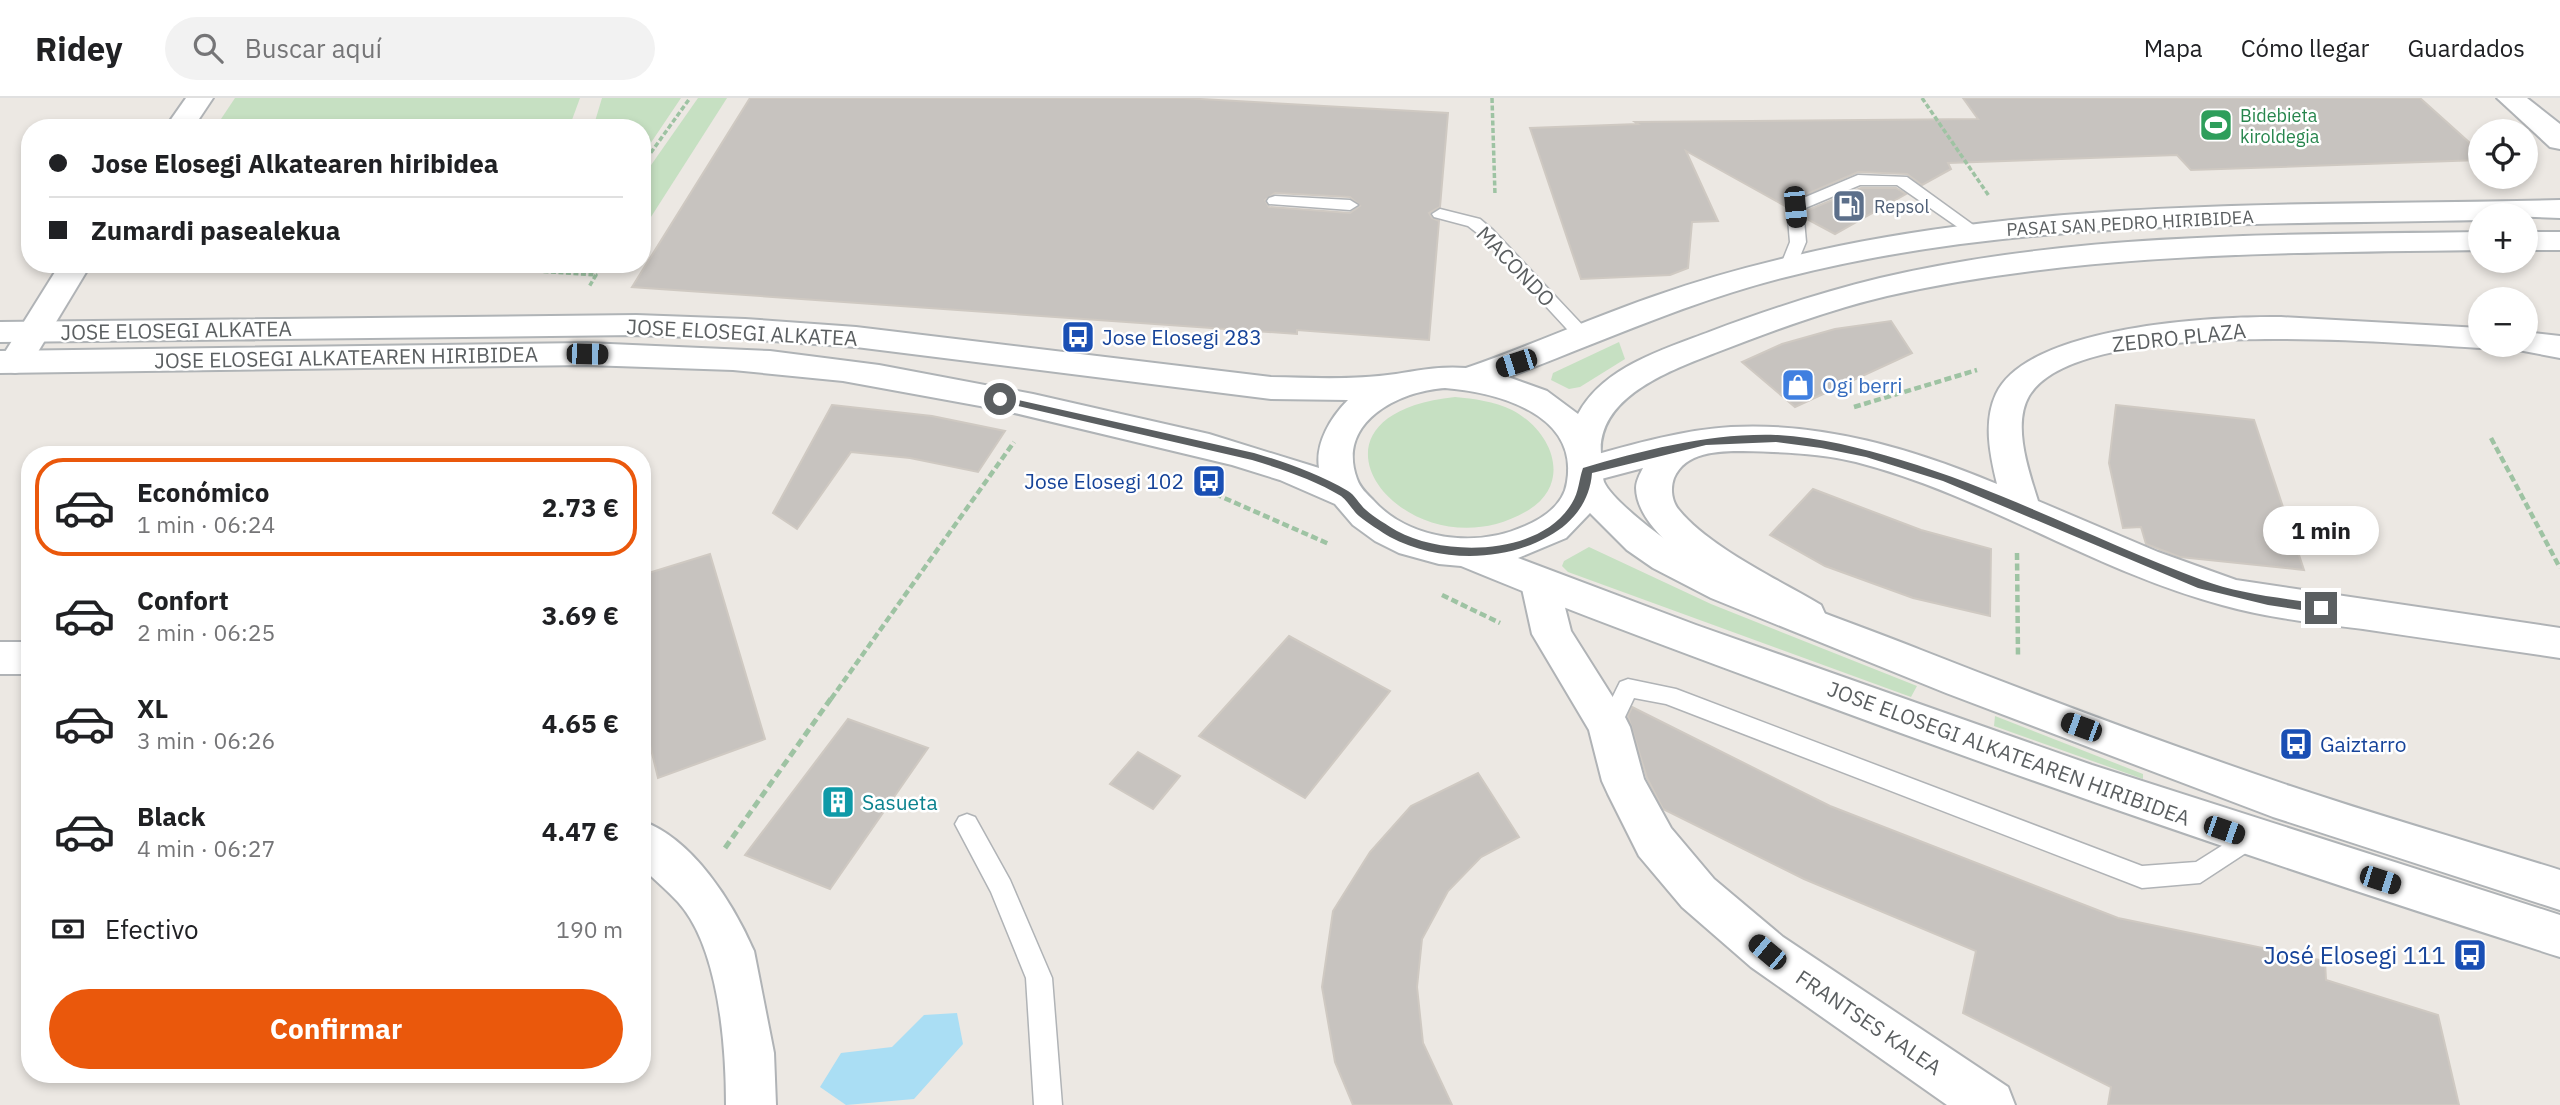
<!DOCTYPE html>
<html lang="es">
<meta charset="utf-8">
<style>
body{margin:0;font-family:"IBM Plex Sans",sans-serif;background:#f2f2f2;color:#202124;height:100vh;display:flex;flex-direction:column;font-size:26px;white-space:nowrap}
*{box-sizing:border-box;margin:0}
p{font-size:23px;color:#757577}
.icon{flex:none;width:38px;height:38px;fill:none;stroke:currentColor;stroke-width:2;stroke-linecap:round;stroke-linejoin:round}
.map{position:relative;flex:1;overflow:hidden}
.panel{position:absolute;left:21px;top:348px;width:630px;height:637px;display:flex;flex-direction:column;background:#fff;border-radius:28px;box-shadow:0 4px 10px #0003}
.panel>*{flex:none}
.guide{position:absolute;left:21px;top:21px;width:630px;height:154px;border-radius:28px;box-shadow:0 4px 10px #0003;display:grid;align-content:center;height:154px;padding:0 28px;background:#fff}
.fabs{position:absolute;left:2468px;top:21px;display:grid;gap:14px}
.fabs a{display:grid;place-items:center;width:70px;height:70px;border-radius:50%;background:#fff;box-shadow:0 4px 10px #0003;font-size:35px}
.end{position:absolute;width:32px;height:32px;margin:-16px;border:9px solid #5b5f61;background:#fff;box-shadow:0 0 0 4px #fff}
.from{border-radius:50%}
.bubble{position:absolute;height:49px;border-radius:24px;background:#fff;box-shadow:0 4px 10px #0003;font-size:23px;font-weight:800;line-height:49px;text-align:center}
.car{position:absolute;width:21px;height:42px;margin:-21px -10px;border-radius:9px;box-shadow:0 0 5px 2px #0007;background:linear-gradient(#222 24%,#8ab4d8 0 40%,#222 0 76%,#8ab4d8 0 86%,#222 0)}
.guide b{display:flex;align-items:center;gap:24px;height:66px;font-size:26px}
.guide b+b{border-top:2px solid #e0e0e0}
.guide i{width:18px;height:18px;background:#202124}
ul{padding:12px 0 0;list-style:none}
li{display:flex;align-items:center;gap:21px;height:98px;margin:0 14px 10px;padding:0 14px;border:4px solid transparent;border-radius:28px}
li div{flex:1}
li b{display:block;font-size:26px}
li em{font-style:normal;font-weight:800}
li.selected{border-color:#ea580c}
li>.icon{width:63px;height:63px;stroke-width:1.5}
.pay{display:flex;align-items:center;gap:18px;height:77px;padding:0 28px;font-size:26px}
.pay p{margin-inline-start:auto}
.button{display:flex;gap:14px;margin-top:auto;padding:14px 28px}
.button a{flex:1;height:80px;border-radius:42px;background:#ea580c;color:#fff;font-size:28px;font-weight:800;line-height:80px;text-align:center}
header{display:flex;align-items:center;gap:42px;box-sizing:border-box;height:98px;padding:0 35px;background:#fff;border-bottom:2px solid #e0e0e0}
header strong{font-size:33px}
nav{display:flex;gap:38px;margin-inline-start:auto;font-size:24px}
.search{width:490px;height:63px;background:#f2f2f2;display:flex;align-items:center;gap:18px;box-sizing:border-box;padding:0 24px;border-radius:38px;color:#757577;font-size:26px}
.map>svg:first-child{display:block}
</style>
<header>
<strong>Ridey</strong>
<div class="search"><svg class="icon" aria-label="search" viewBox="0 0 24 24"><circle cx="10" cy="10" r="6"/><path d="M15 15l6 6"/></svg>Buscar aquí</div>
<nav><a>Mapa</a><a>Cómo llegar</a><a>Guardados</a></nav>
</header>
<div class="map">
<svg width="2560" height="1007" viewBox="0 0 2560 1007">
<rect width="100%" height="100%" fill="#ece8e3"/>
<g fill="#c6e0c2">
<path d="M235 0H580L569 30H215Z"/>
<path d="M602 0H681L642 58V30H593Z"/>
<path d="M698 0H727L642 133V80Z"/>
<path d="M1619 244 1625 261 1580 289 1569 291 1551 282 1553 275Z"/>
<path d="M1455 299C1474 301 1494 303 1512 312 1552 333 1574 385 1527 413 1410 482 1276 318 1455 299Z"/>
<path d="M1589 449 1711 506 1917 588 1911 599 1568 474 1562 468 1564 463Z"/>
<path d="M1995 618 2143 676V681L1994 628Z"/>
</g>
<path fill="#aadef4" d="M957 915 963 946 914 1001 846 1007 820 989 841 955 892 949 924 917Z"/>
<g fill="#c7c3bf" stroke="#cfc9c2" stroke-width="2" fill-rule="evenodd">
<path d="M750 0H1183L1448 15 1440 109 1429 115 1432 120 1439 123 1429 242 1297 232V236L632 189ZM1275 95 1350 99 1360 108 1350 115 1269 109 1265 102Z"/>
<path d="M1963 0H2420L2480 54V62L2191 72 2177 57 1948 65 1951 71 1922 87 1907 76 1858 74 1788 104 1785 108 1686 53 1718 123 1692 124 1688 170 1670 177 1581 181 1530 30 1638 26 1635 24 1978 21Z"/>
<path d="M1861 90H1896L1906 96 1835 136 1807 121 1806 113Z"/>
<path d="M1891 223 1912 255 1795 309 1742 264 1782 246 1835 231Z"/>
<path d="M832 307 932 318 1005 333 978 374 910 360 851 354 797 431 773 415Z"/>
<path d="M2116 307 2254 322 2304 472 2180 459 2146 446 2141 429 2123 430 2109 365Z"/>
<path d="M1813 391 1921 432 1991 451 1990 518 1913 500 1825 468 1770 437Z"/>
<path d="M710 456 765 641 658 680 642 614V477Z"/>
<path d="M1289 538 1390 593 1305 700 1199 638Z"/>
<path d="M1632 609 1830 708 2118 820 2325 863 2326 882 2438 917 2459 1007H2108L2111 989 1963 915 1976 853 1804 781 1663 711 1647 680 1628 618Z"/>
<path d="M848 621 928 650 830 791 745 757Z"/>
<path d="M1138 654 1180 678 1153 711 1110 686Z"/>
<path d="M1478 675 1519 739 1481 759 1448 793 1422 841 1417 889 1423 945 1452 1007H1353L1335 964 1322 889 1333 813 1370 754 1411 708Z"/>
</g>
<g fill="none" stroke-linecap="round" stroke-linejoin="round">
<defs>
<g id="service">
<path d="M1858 77 1907 79 1983 134 1975 139 1969 137 1897 87H1860L1803 111 1806 144 1794 173H1782L1780 169 1790 144 1787 109 1789 106Z"/>
<path d="M1275 98 1350 102 1358 107 1350 112 1269 106 1267 103 1269 100Z"/>
<path d="M1440 111 1480 121 1493 132 1589 234 1592 238 1589 242H1577L1481 138 1468 128 1434 119 1432 116Z"/>
<path d="M1628 581 1676 591 2142 768 2196 764 2250 730 2258 733 2262 740 2258 747 2200 785 2142 790 1666 606 1634 600 1617 636 1609 638 1601 636 1598 629 1617 590 1620 584Z"/>
<path d="M967 716 975 719 1010 782 1052 880 1062 1007H1034L1026 880 991 794 955 726 959 719Z"/>
</g>
<g id="minor">
<path d="M186 0H213L193 30H165Z"/>
<path d="M2497 0H2527L2560 26V51L2550 49Z"/>
<path d="M60 166H91L27 272 15 275 3 272 0 262Z"/>
<path d="M2281 219 2480 230V247H2492L2480 250C2393 245 2078 216 2029 298 2012 327 2029 374 2038 403L2158 454 2236 482 2560 530V560C2494 550 2428 541 2363 531 2316 525 2268 520 2222 507 2095 473 1984 397 1856 364 1819 355 1781 354 1743 353 1718 353 1685 354 1674 380 1670 391 1672 404 1679 412 1709 449 1779 482 1821 507L1826 518 1821 529 1807 533 1793 529C1750 501 1637 446 1636 390 1636 383 1640 376 1643 370L1586 385 1573 381 1568 372 1573 363C1623 349 1679 332 1731 329 1822 324 1913 351 1997 386 1990 357 1983 324 1996 296 2028 228 2213 218 2281 219Z"/>
<path d="M2525 234 2560 238V260L2513 251 2510 247H2525Z"/>
<path d="M1540 472 1553 476 1559 486 1571 533 1624 617 1630 629 1644 681 1671 730 1714 781 1783 839 2008 989 2015 1007H1947L1751 869 1682 809 1639 758 1608 696 1602 683 1589 632 1532 536 1521 486 1527 476Z"/>
<rect x="0" y="544" width="30" height="32"/>
<path d="M642 723C693 741 733 805 754 853L774 955 776 1007H726C726 948 719 849 678 804 667 792 654 781 642 770Z"/>
</g>
<g id="secondary">
<path d="M2560 102V120L2480 117V122C2248 127 2013 121 1786 179 1690 203 1601 244 1508 279L1547 293 1578 316C1603 269 1662 252 1709 234 1765 213 1822 194 1880 180 2076 134 2280 137 2480 134V152C2282 155 2081 154 1887 198 1828 212 1772 233 1715 255 1669 273 1590 301 1602 364 1603 370 1602 377 1604 384 1612 402 1661 440 1679 450 1753 493 1842 520 1921 552 2043 600 2166 646 2290 688 2379 718 2470 744 2560 772V812L2273 719 1946 595 1711 500 1653 470 1627 452 1590 415 1566 440 1518 460 1696 527 2092 667 2560 817V859C2308 779 2059 694 1811 602 1694 558 1576 516 1461 468L1439 466 1399 455 1375 443 1353 427 1335 406 1280 382 1232 367 1002 312 843 283 733 272 587 267 0 275V253L587 245 770 253 879 267 1033 296 1209 336 1319 370C1315 345 1331 319 1348 302L1271 301 856 249 745 241 636 237 0 244V224L636 217 745 221 856 229 1271 279C1313 280 1355 282 1396 276 1420 272 1441 268 1466 270 1530 248 1591 220 1655 198 1714 177 1777 161 1839 148 2073 100 2321 108 2560 102ZM1445 290C1496 294 1579 315 1567 384 1564 406 1544 420 1525 428 1477 450 1410 443 1373 402 1367 396 1360 390 1357 381 1336 324 1399 293 1445 290Z"/>
<rect x="2525" y="134" width="35" height="18"/>
</g>
</defs>
<use href="#service" stroke="#b0b3b6" stroke-width="3"/>
<use href="#minor" stroke="#b0b3b6" stroke-width="4"/>
<use href="#secondary" stroke="#afb3b6" stroke-width="4"/>
<g stroke="#9ec3a3" stroke-width="3.5" stroke-dasharray="5 2.5" stroke-linecap="butt">
<path d="M1492 0 1495 97"/>
<path d="M1922 0 1989 98"/>
<path d="M642 67 690 0"/>
<path d="M509 166 505 171 596 177 589 189"/>
</g>
<g stroke="#9ec3a3" stroke-width="4.5" stroke-dasharray="7 3.5" stroke-linecap="butt">
<path d="M1854 309 1977 272"/>
<path d="M2491 340 2560 470"/>
<path d="M1215 396 1329 446"/>
<path d="M2017 455 2018 558"/>
<path d="M1442 497 1500 525"/>
<path d="M831 601 1014 344"/>
</g>
<path stroke="#9ec3a3" stroke-width="5" stroke-dasharray="8 4.5" stroke-linecap="butt" d="M725 750 832 599"/>
<use href="#service" fill="#fff" fill-rule="evenodd"/>
<use href="#minor" fill="#fff" fill-rule="evenodd"/>
<use href="#secondary" fill="#fff" fill-rule="evenodd"/>
</g>
<path fill="#5b5f61" d="M1000 298 1254 355C1285 364 1319 376 1348 393 1355 397 1359 406 1366 412 1374 419 1387 427 1397 433 1445 459 1541 458 1572 405 1579 394 1579 381 1583 370 1645 352 1710 335 1776 337 1818 339 1860 350 1901 362 2004 393 2100 444 2202 482 2239 496 2282 500 2321 506L2327 510 2321 515 2268 507 2198 490 1943 383 1866 359 1821 350 1776 344 1706 347 1592 375C1590 403 1573 425 1549 438 1502 465 1438 464 1390 439 1380 433 1368 425 1359 418 1352 412 1348 403 1341 398 1315 382 1281 371 1252 362L996 303V299Z"/>
<defs>
<symbol id="stadium-square" viewBox="-11 -11 22 22"><rect x="-9" y="-9" width="18" height="18" rx="4" fill="#2e9e5b" stroke="#fff"/><path d="M0-5a6.5 5 0 1 0 0 10a6.5 5 0 1 0 0-10ZM-3.5-1.8h7v3.6h-7Z" fill="#fff"/></symbol>
<symbol id="fuel-square" viewBox="-11 -11 22 22"><rect x="-9" y="-9" width="18" height="18" rx="4" fill="#5c6f8a" stroke="#fff"/><path d="M-5.5-6h7V0h2V4h1.3V-2.5L3-4.5l.8-.8L6-3V5H2.5V1h-1V6h-7ZM-4.2-4.7v3.2H.2V-4.7Z" fill="#fff"/></symbol>
<symbol id="bus-square" viewBox="-11 -11 22 22"><rect x="-9" y="-9" width="18" height="18" rx="4" fill="#1a4fb4" stroke="#fff"/><path d="M-5-6H5V4H4V6H2V4H-2V6H-4V4H-5ZM-3.5-4V0h7V-4ZM-3.5 1.2v1.5H-2V1.2ZM2 1.2v1.5H3.5V1.2Z" fill="#fff"/></symbol>
<symbol id="shop-square" viewBox="-11 -11 22 22"><rect x="-9" y="-9" width="18" height="18" rx="4" fill="#3f7fe0" stroke="#fff"/><path d="M-5-2.5h2.3a2.7 3.5 0 0 1 5.4 0H5L5.5 6h-11ZM-1.5-2.5h3a1.5 2.3 0 0 0-3 0Z" fill="#fff"/></symbol>
<symbol id="building-square" viewBox="-11 -11 22 22"><rect x="-9" y="-9" width="18" height="18" rx="4" fill="#0f9aa8" stroke="#fff"/><path d="M-4-6H4V6H1V3H-1V6H-4ZM-2.5-4.3h1.7v1.8h-1.7ZM.8-4.3h1.7v1.8H.8ZM-2.5-1h1.7V.8h-1.7ZM.8-1h1.7V.8H.8Z" fill="#fff"/></symbol>
</defs>
<g fill-rule="evenodd">
<use href="#stadium-square" x="2197" y="8" width="38" height="38"/>
<use href="#fuel-square" x="1830" y="89" width="38" height="38"/>
<use href="#bus-square" x="1059" y="220" width="38" height="38"/>
<use href="#shop-square" x="1779" y="268" width="38" height="38"/>
<use href="#bus-square" x="1190" y="364" width="38" height="38"/>
<use href="#bus-square" x="2277" y="627" width="38" height="38"/>
<use href="#building-square" x="819" y="685" width="38" height="38"/>
<use href="#bus-square" x="2451" y="838" width="38" height="38"/>
</g>
<g text-anchor="middle" dominant-baseline="central" stroke-width="5" stroke-linejoin="round" paint-order="stroke">
<g font-size="18" fill="#27864d" stroke="#fff" text-anchor="start">
<text x="2240" y="17">Bidebieta<tspan x="2240" dy="21">kiroldegia</tspan></text>
</g>
<g font-size="18" fill="#4e5e75" stroke="#fff" text-anchor="start">
<text x="1874" y="108">Repsol</text>
</g>
<g font-size="18" fill="#5b5f61" stroke="#fff">
<text transform="translate(2130 125) rotate(-3)">PASAI SAN PEDRO HIRIBIDEA</text>
</g>
<g font-size="21" fill="#5b5f61" stroke="#fff">
<text transform="translate(1516 168) rotate(46)">MACONDO</text>
<text transform="translate(176 232) rotate(-1)">JOSE ELOSEGI ALKATEA</text>
<text transform="translate(742 234) rotate(3)">JOSE ELOSEGI ALKATEA</text>
<text transform="translate(2179 239) rotate(-6)">ZEDRO PLAZA</text>
<text transform="translate(346 259) rotate(-1)">JOSE ELOSEGI ALKATEAREN HIRIBIDEA</text>
<text transform="translate(2009 655) rotate(20)">JOSE ELOSEGI ALKATEAREN HIRIBIDEA</text>
<text transform="translate(1869 924) rotate(34)">FRANTSES KALEA</text>
</g>
<g font-size="21" fill="#164399" stroke="#fff" text-anchor="start">
<text x="1102" y="239">Jose Elosegi 283</text>
<text x="1184" y="383" text-anchor="end">Jose Elosegi 102</text>
<text x="2320" y="646">Gaiztarro</text>
</g>
<g font-size="21" fill="#366cbe" stroke="#fff" text-anchor="start">
<text x="1822" y="287">Ogi berri</text>
</g>
<g font-size="21" fill="#0d838f" stroke="#fff" text-anchor="start">
<text x="862" y="704">Sasueta</text>
</g>
<g font-size="24" fill="#164399" stroke="#fff" text-anchor="end">
<text x="2446" y="857">José Elosegi 111</text>
</g>
</g>
</svg>
<div class="fabs">
<a><svg class="icon" aria-label="locate" viewBox="0 0 24 24"><circle cx="12" cy="12" r="6"/><path d="M12 2v4M12 18v4M2 12h4M18 12h4"/></svg></a>
<a>+</a>
<a>−</a>
</div>
<i class="end from" style="left:1000px;top:301px"></i>
<i class="end" style="left:2321px;top:510px"></i>
<div class="bubble" style="left:2263px;top:408px;width:116px">1 min</div>
<i class="car" style="left:1795px;top:109px;rotate:175deg"></i>
<i class="car" style="left:587px;top:256px;rotate:91deg"></i>
<i class="car" style="left:1516px;top:265px;rotate:252deg"></i>
<i class="car" style="left:2081px;top:629px;rotate:290deg"></i>
<i class="car" style="left:2224px;top:732px;rotate:109deg"></i>
<i class="car" style="left:2380px;top:782px;rotate:108deg"></i>
<i class="car" style="left:1767px;top:854px;rotate:310deg"></i>
<div class="guide">
<b><i class="from"></i>Jose Elosegi Alkatearen hiribidea</b>
<b><i></i>Zumardi pasealekua</b>
</div>
<section class="panel">
<ul>
<li class="selected"><svg class="icon" aria-label="car" viewBox="0 0 24 24"><path d="M5 17H2v-5l4-1 3-4h7l3 4 3 1v5h-3M9 17h6M6 11h13"/><circle cx="7" cy="17" r="2"/><circle cx="17" cy="17" r="2"/></svg><div><b>Económico</b><p>1 min · 06:24</p></div><em>2.73 €</em></li>
<li><svg class="icon" aria-label="car" viewBox="0 0 24 24"><path d="M5 17H2v-5l4-1 3-4h7l3 4 3 1v5h-3M9 17h6M6 11h13"/><circle cx="7" cy="17" r="2"/><circle cx="17" cy="17" r="2"/></svg><div><b>Confort</b><p>2 min · 06:25</p></div><em>3.69 €</em></li>
<li><svg class="icon" aria-label="car" viewBox="0 0 24 24"><path d="M5 17H2v-5l4-1 3-4h7l3 4 3 1v5h-3M9 17h6M6 11h13"/><circle cx="7" cy="17" r="2"/><circle cx="17" cy="17" r="2"/></svg><div><b>XL</b><p>3 min · 06:26</p></div><em>4.65 €</em></li>
<li><svg class="icon" aria-label="car" viewBox="0 0 24 24"><path d="M5 17H2v-5l4-1 3-4h7l3 4 3 1v5h-3M9 17h6M6 11h13"/><circle cx="7" cy="17" r="2"/><circle cx="17" cy="17" r="2"/></svg><div><b>Black</b><p>4 min · 06:27</p></div><em>4.47 €</em></li>
</ul>
<div class="pay"><svg class="icon" aria-label="cash" viewBox="0 0 24 24"><path d="M3 7h18v10H3z"/><circle cx="12" cy="12" r="2"/></svg>Efectivo<p>190 m</p></div>
<div class="button"><a>Confirmar</a></div>
</section>
</div>
